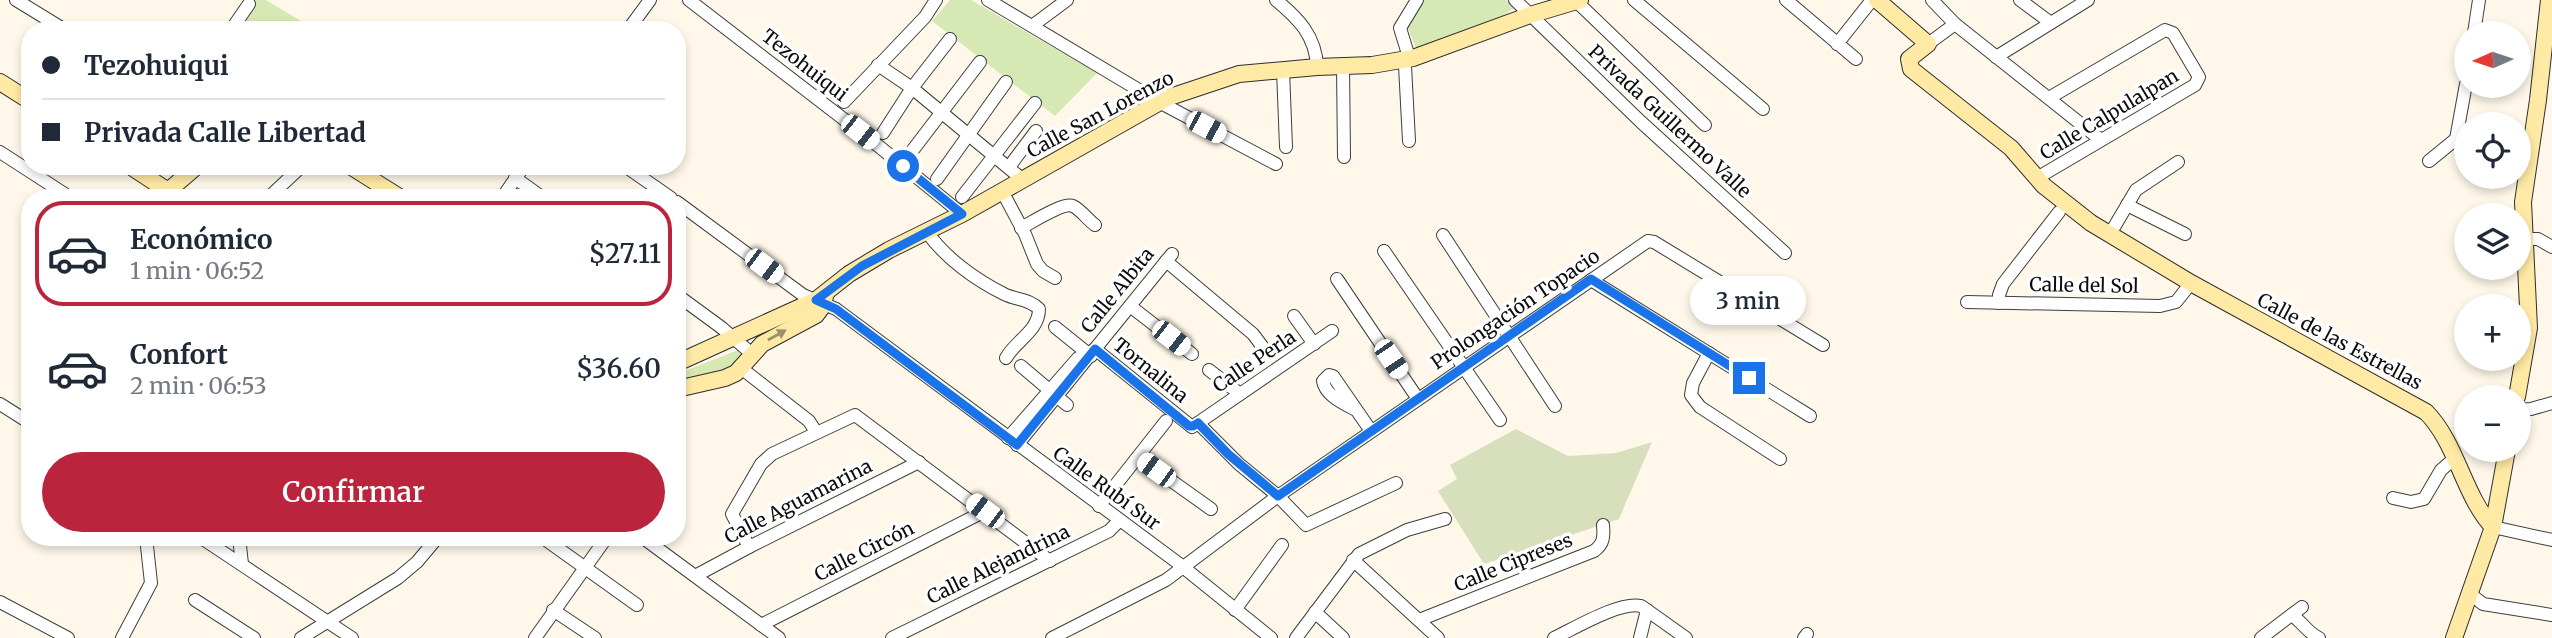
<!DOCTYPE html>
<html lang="es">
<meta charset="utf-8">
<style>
body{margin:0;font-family:Merriweather,serif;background:#f2f2f3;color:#1f2937;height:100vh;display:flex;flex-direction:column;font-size:26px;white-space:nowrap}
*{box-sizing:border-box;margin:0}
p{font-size:23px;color:#747a83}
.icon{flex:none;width:38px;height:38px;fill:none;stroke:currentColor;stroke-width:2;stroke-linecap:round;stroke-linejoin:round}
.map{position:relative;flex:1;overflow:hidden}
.panel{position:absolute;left:21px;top:189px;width:665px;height:357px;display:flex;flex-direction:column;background:#fff;border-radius:28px;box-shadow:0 4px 10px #0003}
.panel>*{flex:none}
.guide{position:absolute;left:21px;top:21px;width:665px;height:154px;border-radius:28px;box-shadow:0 4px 10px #0003;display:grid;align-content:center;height:154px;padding:0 21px;background:#fff}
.needle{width:46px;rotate:267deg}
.buttons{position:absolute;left:2454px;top:21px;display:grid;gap:14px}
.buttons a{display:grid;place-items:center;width:77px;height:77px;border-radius:50%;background:#fff;box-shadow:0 4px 10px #0003;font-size:35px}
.end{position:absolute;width:32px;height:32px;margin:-16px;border:9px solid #1a73e8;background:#fff;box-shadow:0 0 0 4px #fff}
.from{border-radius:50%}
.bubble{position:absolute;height:49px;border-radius:24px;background:#fff;box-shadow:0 4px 10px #0003;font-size:23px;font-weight:600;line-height:49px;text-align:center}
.car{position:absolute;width:21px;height:42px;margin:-21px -10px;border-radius:9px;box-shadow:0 0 5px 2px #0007;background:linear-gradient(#fff 24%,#345 0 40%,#fff 0 76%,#345 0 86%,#fff 0)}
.guide b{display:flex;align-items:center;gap:24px;height:66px;font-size:26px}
.guide b+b{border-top:2px solid #e0e1e3}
.guide i{width:18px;height:18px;background:#1f2937}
ul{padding:12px 0 0;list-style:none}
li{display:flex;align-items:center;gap:21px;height:105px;margin:0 14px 10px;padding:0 7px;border:4px solid transparent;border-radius:28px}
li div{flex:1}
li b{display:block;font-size:26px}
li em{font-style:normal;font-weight:600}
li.selected{border-color:#bb243d}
li>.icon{width:63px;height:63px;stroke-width:1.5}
.action{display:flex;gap:14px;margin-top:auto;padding:14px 21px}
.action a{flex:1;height:80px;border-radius:42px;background:#bb243d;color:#fff;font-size:28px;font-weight:600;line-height:80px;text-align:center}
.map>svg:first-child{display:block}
</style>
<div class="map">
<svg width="2552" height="638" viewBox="0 0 2552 638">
<rect width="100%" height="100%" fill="#fff8ea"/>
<g fill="#d6e8b4">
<path d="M255 0H266L316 30H234Z"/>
<path d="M950 0H971L1097 73 1055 116 932 21Z"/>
<path d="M1423 0H1506L1516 7 1499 18 1416 48 1407 26Z"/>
<path d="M738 350 746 359 739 369 677 388V374Z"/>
</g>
<path fill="#d8dfbc" d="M1516 429 1568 456 1616 453 1652 442 1619 519 1484 564 1438 491 1457 479 1450 465Z"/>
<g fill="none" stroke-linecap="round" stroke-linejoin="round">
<defs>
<g id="street">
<path d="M16 0 65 30"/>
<path d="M689 0 876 144 962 214"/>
<path d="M988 0 1159 102 1276 164"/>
<path d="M1276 0C1298 18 1316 36 1317 67"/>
<path d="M1515 0 1641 122 1785 253"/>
<path d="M1634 0 1763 109"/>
<path d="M1786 0 1856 59"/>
<path d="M2020 0 2051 23"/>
<path d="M1576 1 1705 125"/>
<path d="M1955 24 2101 140"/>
<path d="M1032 26 1067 0"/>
<path d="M231 30 249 4"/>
<path d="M628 30 650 0"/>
<path d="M2474 33 2479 0"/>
<path d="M1837 44 1872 0"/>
<path d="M1928 44 1955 24 1932 0"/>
<path d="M1996 57 2088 0"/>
<path d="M878 65 912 88 1022 179"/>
<path d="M1343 65 1344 157"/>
<path d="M1283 70 1286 147"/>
<path d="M844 102 925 17 936 0"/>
<path d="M883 133 912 88 950 39"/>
<path d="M1409 141 1405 66 1408 54 1400 28 1417 0"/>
<path d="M0 152 71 198"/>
<path d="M909 155 980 62"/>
<path d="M2429 161 2456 139 2466 84"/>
<path d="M625 166 671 198"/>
<path d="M1009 167 1036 131"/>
<path d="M515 178 543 198"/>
<path d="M2037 178 2195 85 2199 77 2173 33 2165 30 2049 98"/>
<path d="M937 179 1006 82"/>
<path d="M1002 191 1025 234 1037 264 1043 271 1055 278"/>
<path d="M962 197 1035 103"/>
<path d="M268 198 302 166"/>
<path d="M373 198 384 188"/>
<path d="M502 198 524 166"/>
<path d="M677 202 803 295 836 309 1178 563 1271 638"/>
<path d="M2127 205 2185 234"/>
<path d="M1021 228C1031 223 1063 202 1073 206 1081 210 1088 220 1095 225"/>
<path d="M927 232C945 258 976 280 1004 294 1016 300 1030 299 1039 309 1039 331 1015 341 1006 358"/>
<path d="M2110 234 2136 190 2178 162"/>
<path d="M1443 235 1555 406"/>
<path d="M2524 239H2538L2552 247"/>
<path d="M1384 251 1500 420"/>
<path d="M1166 261 1253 334 1262 346"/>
<path d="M1337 279 1418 399"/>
<path d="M1591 280 1810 416"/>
<path d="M677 295 722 328 752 354"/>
<path d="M1967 302 2160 306 2176 302 2191 283"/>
<path d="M1999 303V295L2003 284 2059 212"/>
<path d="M1130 306 1192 354"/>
<path d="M1294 316 1314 344"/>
<path d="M1055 327 1091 356"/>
<path d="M1095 349 1192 427 1332 331"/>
<path d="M1709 353 1693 383 1691 395 1700 407 1780 459"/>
<path d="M1021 366 1067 405"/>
<path d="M741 368 809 421 816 432"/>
<path d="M1209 370 1240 394"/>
<path d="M0 404 30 423"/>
<path d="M1356 410C1343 403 1325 395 1323 381L1329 375 1333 376 1371 431"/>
<path d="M2518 410 2531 409 2552 403"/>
<path d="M1198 423 1239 464 1278 496 1306 525 1396 483"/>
<path d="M1008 438 1078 358 1092 351"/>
<path d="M1017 445 1172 254"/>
<path d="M1138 457 1211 509"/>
<path d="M2393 498 2411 502 2424 499 2441 470 2455 458"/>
<path d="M1099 506 1166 421"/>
<path d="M2493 527 2552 540"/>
<path d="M200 537 352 638"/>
<path d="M239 537 242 564"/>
<path d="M542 537 637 605"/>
<path d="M642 537 779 638"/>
<path d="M749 547 732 514 761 464 772 454 855 415 1050 561"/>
<path d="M1353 560 1438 638"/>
<path d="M695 576 749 547 919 462"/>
<path d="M2469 593 2483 604 2552 615"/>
<path d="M195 600 254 638"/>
<path d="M0 602 68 638"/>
<path d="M553 610 595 638"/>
<path d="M1235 610 1282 545"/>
<path d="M1315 612 1343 638"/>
<path d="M2292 615C2302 622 2308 633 2319 638"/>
<path d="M1419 620 1594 551C1604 544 1604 536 1603 525"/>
<path d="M761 625 985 511"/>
<path d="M122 638 151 583 146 537"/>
<path d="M301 638 398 578 417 562 438 537"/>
<path d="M535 638 607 537"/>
<path d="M892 638 1109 531 1119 521"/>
<path d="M1052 638 1166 580 1278 496 1648 241 1654 242 1823 345"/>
<path d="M1296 638 1359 554 1407 530 1445 519"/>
<path d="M1554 638C1575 628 1620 601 1641 606L1686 638"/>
<path d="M1640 638 1647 610"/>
<path d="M1804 638 1807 634"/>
<path d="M2261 638 2302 607"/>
</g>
<g id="secondary">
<path d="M1877 0 1928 44 1909 59 1911 69 2011 148 2044 186 2091 223 2191 283 2426 412C2457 443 2464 497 2493 527"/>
<path d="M0 82 30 101"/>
<path d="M130 166 168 191 197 166"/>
<path d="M350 166 401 198"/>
<path d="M677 363 816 300 849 274 889 250 962 214 1167 98 1239 74 1317 67 1372 65 1413 58 1530 15 1580 0"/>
<path d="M677 389 725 378 736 373 762 344 816 315 822 307 826 293"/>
<path d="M2517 397 2529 328 2523 202 2538 100 2549 0"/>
<path d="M2454 638 2493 527 2507 450"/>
</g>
</defs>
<use href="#street" stroke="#3e3e3e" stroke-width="14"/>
<use href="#secondary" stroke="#2d2d2d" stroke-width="18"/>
<use href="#street" stroke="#fff" stroke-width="12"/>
<use href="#secondary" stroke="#ffeaa5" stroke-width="16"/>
</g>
<defs><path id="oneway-solid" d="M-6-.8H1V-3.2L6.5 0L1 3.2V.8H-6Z" transform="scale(1.75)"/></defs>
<use fill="#9d9167" href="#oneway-solid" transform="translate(777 335) rotate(-29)"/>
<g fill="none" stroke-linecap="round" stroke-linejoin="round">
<path stroke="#1a73e8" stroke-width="9" d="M903 166 962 214 862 266 816 300 836 309 1017 445 1095 349 1189 426H1193L1198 423 1228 454 1278 496 1591 279 1749 378"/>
</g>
<g text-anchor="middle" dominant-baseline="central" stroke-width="7" stroke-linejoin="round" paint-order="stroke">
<g font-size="19" fill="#0b0b0b" stroke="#fff">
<text transform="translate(805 65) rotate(38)">Tezohuiqui</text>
<text transform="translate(1100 114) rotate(-28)">Calle San Lorenzo</text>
<text transform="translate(2109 114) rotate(-31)">Calle Calpulalpan</text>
<text transform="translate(1670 121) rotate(43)">Privada Guillermo Valle</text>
<text transform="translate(2084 285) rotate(1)">Calle del Sol</text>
<text transform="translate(1117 290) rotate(-51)">Calle Albita</text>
<text transform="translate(1515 309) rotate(-34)">Prolongación Topacio</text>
<text transform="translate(2340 341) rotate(28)">Calle de las Estrellas</text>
<text transform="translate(1254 361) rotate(-34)">Calle Perla</text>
<text transform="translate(1151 370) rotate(39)">Tornalina</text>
<text transform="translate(1107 488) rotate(36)">Calle Rubí Sur</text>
<text transform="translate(798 501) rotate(-27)">Calle Aguamarina</text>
<text transform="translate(864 551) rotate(-27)">Calle Circón</text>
<text transform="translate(1513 562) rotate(-22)">Calle Cipreses</text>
<text transform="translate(998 564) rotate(-26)">Calle Alejandrina</text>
</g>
</g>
</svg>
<div class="buttons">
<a><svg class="needle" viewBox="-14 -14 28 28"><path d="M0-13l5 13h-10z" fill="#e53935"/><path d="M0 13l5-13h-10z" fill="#747a83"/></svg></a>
<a><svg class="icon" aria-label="locate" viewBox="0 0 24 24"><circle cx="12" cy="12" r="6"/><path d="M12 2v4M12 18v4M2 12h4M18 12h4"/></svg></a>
<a><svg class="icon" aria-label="layers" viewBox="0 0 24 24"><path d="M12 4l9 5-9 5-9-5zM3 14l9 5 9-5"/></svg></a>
<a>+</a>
<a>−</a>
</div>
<i class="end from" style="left:903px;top:166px"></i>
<i class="end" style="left:1749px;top:378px"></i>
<div class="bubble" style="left:1690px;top:276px;width:116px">3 min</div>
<i class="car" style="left:1206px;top:127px;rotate:118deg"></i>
<i class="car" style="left:860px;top:132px;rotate:128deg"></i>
<i class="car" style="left:764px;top:266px;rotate:127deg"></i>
<i class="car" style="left:1171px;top:338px;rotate:128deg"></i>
<i class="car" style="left:1391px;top:359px;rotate:146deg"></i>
<i class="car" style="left:1156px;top:470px;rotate:306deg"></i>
<i class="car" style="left:985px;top:511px;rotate:307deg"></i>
<div class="guide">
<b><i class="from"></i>Tezohuiqui</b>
<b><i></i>Privada Calle Libertad</b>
</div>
<section class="panel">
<ul>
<li class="selected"><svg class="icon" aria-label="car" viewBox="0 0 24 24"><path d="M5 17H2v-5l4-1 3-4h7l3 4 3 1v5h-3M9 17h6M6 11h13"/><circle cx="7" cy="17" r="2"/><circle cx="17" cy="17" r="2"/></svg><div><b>Económico</b><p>1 min · 06:52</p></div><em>$27.11</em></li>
<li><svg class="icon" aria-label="car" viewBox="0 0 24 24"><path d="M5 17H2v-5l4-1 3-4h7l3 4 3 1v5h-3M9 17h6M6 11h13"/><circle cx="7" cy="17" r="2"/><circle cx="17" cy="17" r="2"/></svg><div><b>Confort</b><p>2 min · 06:53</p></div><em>$36.60</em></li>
</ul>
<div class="action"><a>Confirmar</a></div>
</section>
</div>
